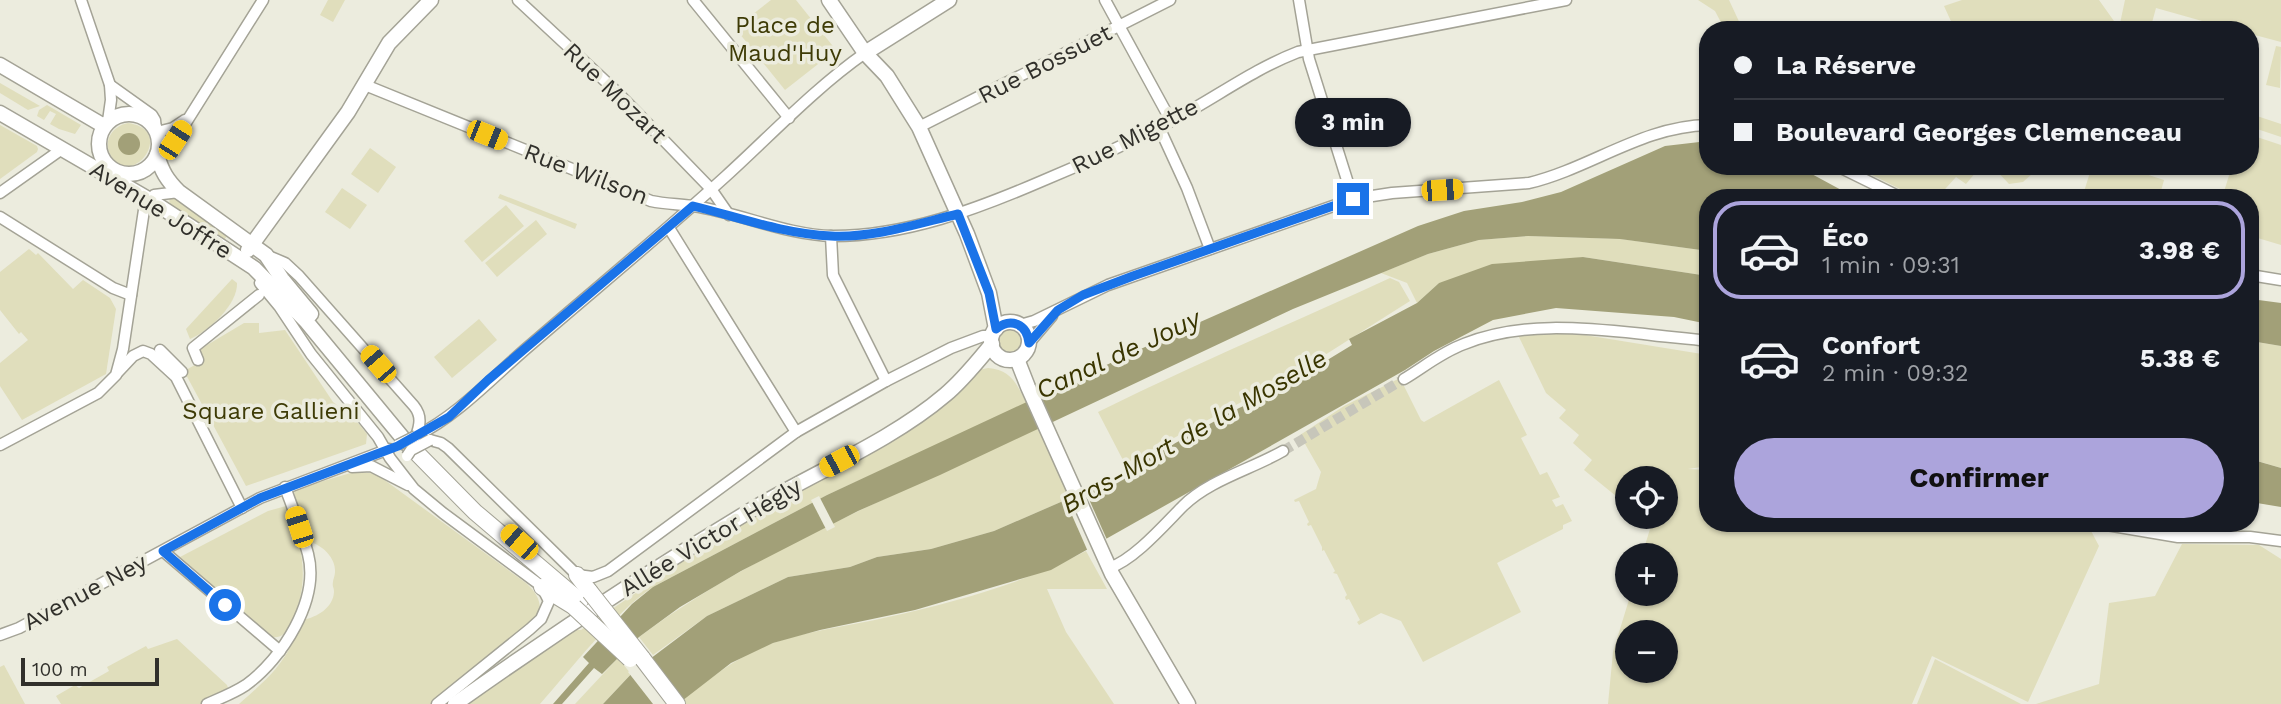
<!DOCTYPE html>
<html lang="fr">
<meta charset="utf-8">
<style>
body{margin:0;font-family:"Work Sans",sans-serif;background:#20242c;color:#f1f3f6;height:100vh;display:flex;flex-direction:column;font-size:26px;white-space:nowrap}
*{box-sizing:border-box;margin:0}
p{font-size:23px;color:#9ea1a6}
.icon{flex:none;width:38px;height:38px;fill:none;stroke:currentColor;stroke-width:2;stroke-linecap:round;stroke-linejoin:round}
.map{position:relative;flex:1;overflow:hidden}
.sheet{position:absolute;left:1699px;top:189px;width:560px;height:343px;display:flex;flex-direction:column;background:#171b24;border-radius:28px;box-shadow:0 2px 5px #0004}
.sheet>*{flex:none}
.hud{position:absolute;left:1699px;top:21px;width:560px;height:154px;border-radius:28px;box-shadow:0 2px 5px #0004;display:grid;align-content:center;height:154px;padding:0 35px;background:#171b24}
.controls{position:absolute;left:1615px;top:466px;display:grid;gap:14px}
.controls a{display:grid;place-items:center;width:63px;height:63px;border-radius:50%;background:#171b24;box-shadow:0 2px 5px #0004;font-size:35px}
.scale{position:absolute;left:21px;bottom:18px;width:138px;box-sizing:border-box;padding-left:7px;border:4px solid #31302b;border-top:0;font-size:19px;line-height:24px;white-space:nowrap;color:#31302b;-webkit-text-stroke:5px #ececde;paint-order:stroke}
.end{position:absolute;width:32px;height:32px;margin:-16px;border:9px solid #1a73e8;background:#fff;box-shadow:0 0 0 4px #fff}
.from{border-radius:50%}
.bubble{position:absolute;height:49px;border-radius:24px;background:#171b24;box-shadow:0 2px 5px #0004;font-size:23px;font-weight:700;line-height:49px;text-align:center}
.car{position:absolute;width:21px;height:42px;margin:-21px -10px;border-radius:9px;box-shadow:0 0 5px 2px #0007;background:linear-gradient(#f5c518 24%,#345 0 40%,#f5c518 0 76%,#345 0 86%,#f5c518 0)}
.hud b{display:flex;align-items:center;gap:24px;height:66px;font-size:26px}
.hud b+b{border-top:2px solid #363941}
.hud i{width:18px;height:18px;background:#f1f3f6}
ul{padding:12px 0 0;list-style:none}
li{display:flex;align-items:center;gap:21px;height:98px;margin:0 14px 10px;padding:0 21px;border:4px solid transparent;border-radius:28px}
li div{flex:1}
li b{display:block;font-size:26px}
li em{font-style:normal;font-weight:700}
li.current{border-color:#aca4dc}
li>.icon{width:63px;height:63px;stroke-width:1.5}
.primary-button{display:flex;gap:14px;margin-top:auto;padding:14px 35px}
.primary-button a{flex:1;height:80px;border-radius:42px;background:#aca4dc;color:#111;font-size:28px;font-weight:700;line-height:80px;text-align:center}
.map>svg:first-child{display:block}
</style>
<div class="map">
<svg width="2281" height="704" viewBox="0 0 2281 704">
<rect width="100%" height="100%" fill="#ececde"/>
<g fill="#e0debc" fill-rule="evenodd">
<path d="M328 0H345L333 22 320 15Z"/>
<path d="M771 0H796L836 50 785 90 735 28Z"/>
<path d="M1698 0H1729L1743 30H1725L1715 11Z"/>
<path d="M1962 0H2099L2119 28 2125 0H2281V42L2251 34 2250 30H2234L2156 8 2150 30H1955L1944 6Z"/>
<path d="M2276 46 2281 47 2280 88 2266 85Z"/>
<path d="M0 83 40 106 28 110 0 93Z"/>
<path d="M47 105 81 125 75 134 59 129 50 124 56 114 50 111 44 120 37 116 39 110Z"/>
<path d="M2251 114 2281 124V137L2251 127Z"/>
<path d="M128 123C177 130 132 190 111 156 102 140 113 126 128 123Z"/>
<path d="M0 125 37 146 38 149 37 152 0 179Z"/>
<path d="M2251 135 2281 145V245L2251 236 2250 198H2222L2232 166H2250Z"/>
<path d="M370 148 396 167 378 193 351 174Z"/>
<path d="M1854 166H1981L1966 184 1956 177 1937 198H1918Z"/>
<path d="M1992 166H2041L2023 182 2009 184Z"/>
<path d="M2092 166H2121L2164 180 2159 198H2082Z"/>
<path d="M342 188 367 205 350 229 325 212Z"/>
<path d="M500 194 577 224 575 229 498 198Z"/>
<path d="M169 197H172L228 235 223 241 170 205Z"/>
<path d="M506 205 524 226 482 262 464 241Z"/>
<path d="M536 220 547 234 497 277 485 263Z"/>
<path d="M1528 236 1621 239 1708 251V276L1583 257 1439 283 1417 303 1407 283 1381 273 1428 254 1479 240Z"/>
<path d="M29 249 36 255 38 253 73 289 83 280 110 298 116 309 106 374 22 420 0 386V363L28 340 21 332 19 334 0 310V272Z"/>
<path d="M1390 278 1399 282 1410 301 1298 372 1125 464 1098 412C1194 364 1293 323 1390 278Z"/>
<path d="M232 279 237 283C238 304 209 331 190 339L186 329Z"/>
<path d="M479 319 497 340 452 378 434 357Z"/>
<path d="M244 323H259V333L285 330 333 402 354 418 367 434 366 444 246 486 184 371 202 361 197 351Z"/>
<circle cx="1010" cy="341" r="11"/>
<path d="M1554 330 1708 355V466L1688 469 1708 470V523H2075L2090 529 2099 546 2028 702 1932 656 1912 704H1608L1613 652 1631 593H1666V555H1642L1654 516H1666V478H1628L1627 505 1584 470 1592 460 1573 443 1579 435 1559 418 1566 410 1546 393 1517 333ZM1628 632H1666V670H1628Z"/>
<path d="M2251 341 2281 346V468L2251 459Z"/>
<path d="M988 368C1012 370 1017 385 1027 404L827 495 653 587C614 613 572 668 540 704H463L573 630H581L804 479 917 416 969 372Z"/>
<path d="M1400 378 1421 420 1424 422 1499 380 1527 435 1521 438 1540 475 1547 472 1560 497 1552 500 1556 507 1563 504 1572 521 1563 525V529L1497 563 1521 612 1423 662 1401 621 1381 613 1359 625 1357 622 1360 620 1349 599 1346 600 1345 597 1347 595 1337 574 1333 573 1335 571 1324 550 1322 551V547L1311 525 1308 526 1307 524 1309 522 1299 501 1295 502 1294 500 1316 489 1321 472 1300 435 1344 406Z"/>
<path d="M1038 428 1070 498 994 531 931 549 877 557 850 567 788 577 707 616 653 655 639 637C760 547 903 493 1038 428Z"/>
<path d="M354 472 370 473 379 476 526 583C538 594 543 604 538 620L441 704H239C274 673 284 665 303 620 317 617 333 608 334 592 334 587 332 587 333 582 333 579 335 576 335 572 336 559 324 547 313 543V546L308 544 294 492 296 489Z"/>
<path d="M286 506C303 545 311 583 291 623 286 632 282 639 271 637L180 557 268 511Z"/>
<path d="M2182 544 2259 545 2281 559V704H2036L2099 684 2109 603 2155 596Z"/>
<path d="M1086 551 1107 589H1047L1066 632 1114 704H685L682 700C711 678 738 655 773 643 810 630 850 626 888 617 955 602 1025 583 1086 551Z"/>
<path d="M177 639 227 685 229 691 202 704H61L56 696 75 685 79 688 109 671 107 667 146 646 148 649Z"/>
<path d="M618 658 631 674 603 704H575Z"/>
<path d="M1935 659 2021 704H1917Z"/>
<path d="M4 665 25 704H0V667Z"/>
</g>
<g fill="#a2a078">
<circle cx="129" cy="144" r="11"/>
<path d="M1708 141V166H1797L1856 198H1708V251L1620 239 1528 236 1479 240 1428 254 1293 309 940 475 858 511 741 571 680 607 639 637 602 674 594 668 562 704H553L589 663 583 657 632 604 653 587 827 495 1173 334 1418 226 1464 211 1522 202 1561 192 1665 146Z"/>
<path d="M1583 257 1708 276V324L1674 317 1556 308 1493 320 1434 351 1405 370 1051 570 915 610 820 630 773 643 731 663 678 704H603L634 671 707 616 788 577 850 567 877 557 931 549 994 531 1100 485 1233 411 1283 387 1352 345 1349 339 1417 303 1439 283 1492 264Z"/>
<path d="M2251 299 2281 303V346L2251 341Z"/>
<path d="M2250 459 2281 468V507L2251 502Z"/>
</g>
<g fill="#ececde">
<path d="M1084 488 1108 542 1089 554 1064 497Z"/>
<path d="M819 496 835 527 827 531 811 500Z"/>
<path d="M647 656 683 704H653L628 672Z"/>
</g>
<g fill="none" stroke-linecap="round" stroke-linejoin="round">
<path stroke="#c7c6ba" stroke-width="10" stroke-dasharray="10 5" stroke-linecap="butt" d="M1283 451 1404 379"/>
<defs>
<g id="minor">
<path d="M81 0 110 85 111 100 108 121"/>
<path d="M518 0 617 92 711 189 729 215"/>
<path d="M693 0 789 118"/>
<path d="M1105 0 1171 121"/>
<path d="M1299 0 1309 59 1353 199"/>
<path d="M110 85 152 115 155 120 156 130"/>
<path d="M365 85 651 201C665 204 679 204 693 206 741 213 785 235 833 236 906 236 977 209 1042 181 1088 162 1133 141 1177 118 1218 96 1254 69 1298 52L1566 0"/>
<path d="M919 127 1170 0"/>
<path d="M1159 127 1187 188 1210 249"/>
<path d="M157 132 173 128 185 120"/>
<path d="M157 155 170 148 263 0"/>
<path d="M1837 166 1902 198"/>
<path d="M0 193 62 149"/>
<path d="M0 217 113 288 131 295"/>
<path d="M669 228 796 432"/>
<path d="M831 236 833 275 886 381"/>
<path d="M266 255 285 263 299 276 414 406C422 416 420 425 416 436"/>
<path d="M2250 275 2281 280"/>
<path d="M260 283 279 306 311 354 378 437 390 458 414 489 443 513 536 582 542 587 549 601 541 619 530 629 437 704"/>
<path d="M1020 325 1034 321 1108 285 1353 199 1392 193 1529 183C1591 168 1643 126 1708 125"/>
<path d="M1029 343 1052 316"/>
<path d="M160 350 182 372"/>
<path d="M198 360 193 348 259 295"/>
<path d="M117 373 133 356 143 351 151 354 176 377 242 508"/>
<path d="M1404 379C1424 367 1442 352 1464 344 1522 321 1584 328 1644 334 1665 337 1687 338 1708 341"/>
<path d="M416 436C457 416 493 377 528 347 594 290 661 235 726 176 771 135 815 88 865 53"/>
<path d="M430 440 441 443 448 448 577 575 593 577 608 571 796 432 886 381 951 348 983 336H992"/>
<path d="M0 445 98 393 116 375 123 349 144 210 154 195 179 192"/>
<path d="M352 467 371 466 408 485"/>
<path d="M2095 523 2178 537H2250L2281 541"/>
<path d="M163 551 280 651"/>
<path d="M1109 568C1134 560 1165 524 1183 506 1209 480 1252 469 1283 451"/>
<path d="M0 635 19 628 260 498 389 449"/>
<path d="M207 704C221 698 234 693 246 685 282 659 320 600 308 554 302 532 293 509 285 487"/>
</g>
<g id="major">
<path d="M829 0 865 53 887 76 919 127 967 234 989 293 996 329"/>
<path d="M865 53 949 0"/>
<path d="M0 65 104 126"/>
<path d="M0 113 150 200 254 268 306 321 406 442"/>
<circle cx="129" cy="144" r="30"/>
<path d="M157 155C162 172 167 180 179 192L266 255 282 279 311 314"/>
<path d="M248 250 348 112 389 43 431 0"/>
<circle cx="1010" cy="341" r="19"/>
<path d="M1017 359 1028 387 1112 574 1188 704"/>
<path d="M455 704C552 635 651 570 753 509 815 472 891 441 945 395 963 380 977 362 992 344"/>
</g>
<g id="highway">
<path d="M406 442 475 512 580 601"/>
<path d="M577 575 590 592"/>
<path d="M542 587 573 606"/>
<path d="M642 658 677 704"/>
</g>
</defs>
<use href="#minor" stroke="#a4a396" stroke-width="13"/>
<use href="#major" stroke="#a4a396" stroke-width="17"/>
<use href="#highway" stroke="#a4a396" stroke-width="18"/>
<use href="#minor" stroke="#fff" stroke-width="10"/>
<use href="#major" stroke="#fff" stroke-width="14"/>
<use href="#highway" stroke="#fff" stroke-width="16"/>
<defs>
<g id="minor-bridge">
<path d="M398 445 416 436"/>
<path d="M407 456 411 450 430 440"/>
</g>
<g id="highway-bridge">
<path d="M590 592 642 658"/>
<path d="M574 607 630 659"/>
</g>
</defs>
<use href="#minor-bridge" stroke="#a4a396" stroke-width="13" stroke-linecap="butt"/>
<use href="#highway-bridge" stroke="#a4a396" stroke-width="18" stroke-linecap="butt"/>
<use href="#minor-bridge" stroke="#fff" stroke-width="10"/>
<use href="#highway-bridge" stroke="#fff" stroke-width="16"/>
</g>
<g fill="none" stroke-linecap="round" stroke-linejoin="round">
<path stroke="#1a73e8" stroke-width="9" d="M225 605 163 551 260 498 398 446 449 417 488 380 693 206C738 217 784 234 831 236 874 238 916 224 958 214L989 293 996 329C1011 317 1027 324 1029 343L1058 310 1083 295 1133 276 1353 199"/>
</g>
<g text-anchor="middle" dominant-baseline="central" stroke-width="7" stroke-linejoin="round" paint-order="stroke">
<g font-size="24" fill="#3e3b06" stroke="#ececde">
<text x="785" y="25">Place de<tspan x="785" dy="28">Maud'Huy</tspan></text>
<text x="271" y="411">Square Gallieni</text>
</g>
<g font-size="24" fill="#31302b" stroke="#ececde">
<text transform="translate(1045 64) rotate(-27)">Rue Bossuet</text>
<text transform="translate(615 93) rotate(44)">Rue Mozart</text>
<text transform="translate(1135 136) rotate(-27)">Rue Migette</text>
<text transform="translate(586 174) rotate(21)">Rue Wilson</text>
<text transform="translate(161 210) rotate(32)">Avenue Joffre</text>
<text transform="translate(711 537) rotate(-31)">Allée Victor Hégly</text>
<text transform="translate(85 592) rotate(-28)">Avenue Ney</text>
</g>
<g font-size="26" font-style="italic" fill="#393500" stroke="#ececde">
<text transform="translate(1118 354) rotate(-25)">Canal de Jouy</text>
<text transform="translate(1194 431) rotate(-30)">Bras-Mort de la Moselle</text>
</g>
</g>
</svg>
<div class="controls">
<a><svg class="icon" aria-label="locate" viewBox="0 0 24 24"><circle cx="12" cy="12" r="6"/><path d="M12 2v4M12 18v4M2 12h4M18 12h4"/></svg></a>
<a>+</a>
<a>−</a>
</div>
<div class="scale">100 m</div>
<i class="end from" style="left:225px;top:605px"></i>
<i class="end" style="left:1353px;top:199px"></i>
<div class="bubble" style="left:1295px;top:98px;width:116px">3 min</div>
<i class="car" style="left:487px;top:135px;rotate:112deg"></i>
<i class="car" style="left:175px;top:140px;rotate:33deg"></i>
<i class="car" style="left:1442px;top:190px;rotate:86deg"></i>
<i class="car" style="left:378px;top:364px;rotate:319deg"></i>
<i class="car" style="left:839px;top:461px;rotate:242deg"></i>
<i class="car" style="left:299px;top:527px;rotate:342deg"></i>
<i class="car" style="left:519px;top:542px;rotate:311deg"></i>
<div class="hud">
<b><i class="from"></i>La Réserve</b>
<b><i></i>Boulevard Georges Clemenceau</b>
</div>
<section class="sheet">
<ul>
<li class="current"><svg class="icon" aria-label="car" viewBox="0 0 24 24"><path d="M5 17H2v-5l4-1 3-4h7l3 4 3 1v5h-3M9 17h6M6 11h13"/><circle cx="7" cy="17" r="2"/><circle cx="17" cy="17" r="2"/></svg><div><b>Éco</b><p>1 min · 09:31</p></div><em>3.98 €</em></li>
<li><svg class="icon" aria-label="car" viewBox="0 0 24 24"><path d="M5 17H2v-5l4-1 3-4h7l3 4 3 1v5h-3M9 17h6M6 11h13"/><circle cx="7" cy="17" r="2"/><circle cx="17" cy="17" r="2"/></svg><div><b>Confort</b><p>2 min · 09:32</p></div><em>5.38 €</em></li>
</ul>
<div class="primary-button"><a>Confirmer</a></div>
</section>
</div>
